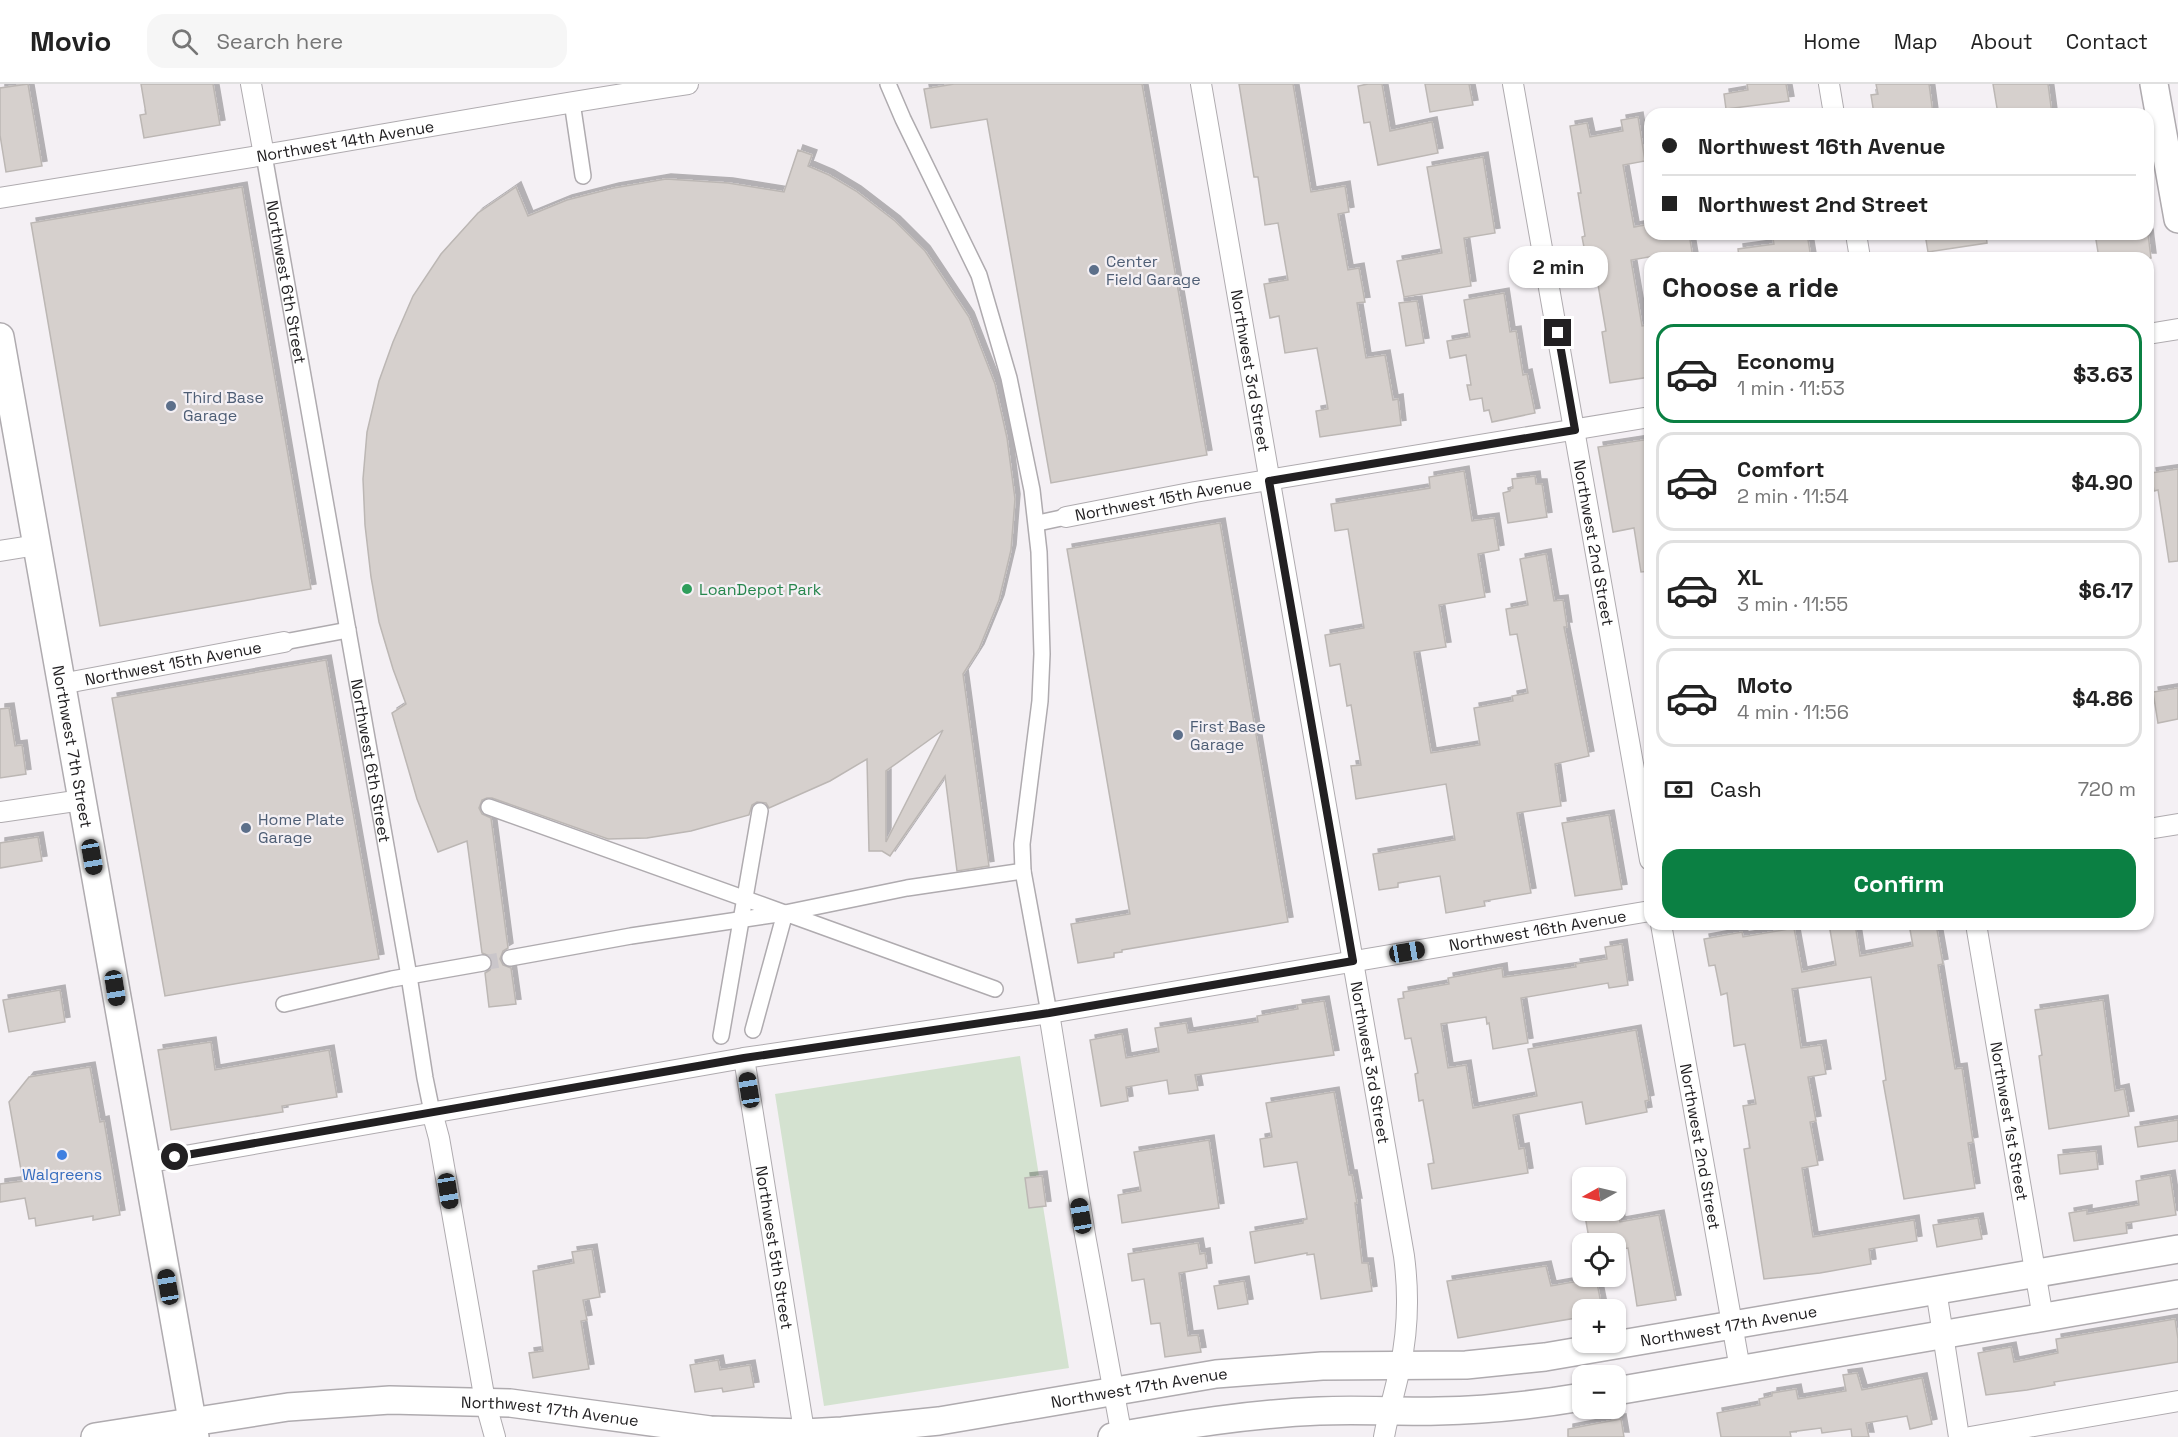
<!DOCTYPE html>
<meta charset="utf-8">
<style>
body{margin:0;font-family:"Space Grotesk",sans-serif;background:#f6f6f6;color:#222;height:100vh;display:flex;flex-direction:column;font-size:22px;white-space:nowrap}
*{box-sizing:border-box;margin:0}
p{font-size:20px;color:#767676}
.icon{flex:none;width:33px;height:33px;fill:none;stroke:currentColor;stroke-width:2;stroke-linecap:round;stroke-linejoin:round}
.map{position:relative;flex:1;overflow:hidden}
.sheet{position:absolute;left:1644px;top:168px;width:510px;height:678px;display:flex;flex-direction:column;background:#fff;border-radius:18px;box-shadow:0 2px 4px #0004}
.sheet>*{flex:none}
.guide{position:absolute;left:1644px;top:24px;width:510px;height:132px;border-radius:18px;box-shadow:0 2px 4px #0004;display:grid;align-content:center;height:132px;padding:0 18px;background:#fff}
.needle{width:39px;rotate:262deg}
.tools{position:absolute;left:1572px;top:1083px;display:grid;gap:12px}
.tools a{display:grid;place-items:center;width:54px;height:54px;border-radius:12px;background:#fff;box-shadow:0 2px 4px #0004;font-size:30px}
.end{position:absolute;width:27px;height:27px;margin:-14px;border:8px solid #222022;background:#fff;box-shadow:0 0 0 3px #fff}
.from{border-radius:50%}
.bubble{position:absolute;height:42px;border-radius:18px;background:#fff;box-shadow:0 2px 4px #0004;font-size:20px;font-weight:600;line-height:42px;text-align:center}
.car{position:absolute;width:18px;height:36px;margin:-18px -9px;border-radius:8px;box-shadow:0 0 4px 2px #0007;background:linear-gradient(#222 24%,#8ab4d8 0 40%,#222 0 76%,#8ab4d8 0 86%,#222 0)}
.guide b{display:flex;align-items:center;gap:21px;height:57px;font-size:22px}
.guide b+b{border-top:2px solid #e0e0e0}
.guide i{width:15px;height:15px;background:#222}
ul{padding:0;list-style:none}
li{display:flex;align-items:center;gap:18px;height:99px;margin:0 12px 9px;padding:0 6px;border:3px solid #e0e0e0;border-radius:18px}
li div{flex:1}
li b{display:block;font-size:22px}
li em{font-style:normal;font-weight:600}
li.on{border-color:#0b8043}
li>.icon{width:54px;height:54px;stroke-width:1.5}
h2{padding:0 18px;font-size:27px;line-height:72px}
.pay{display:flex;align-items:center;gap:15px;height:66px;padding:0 18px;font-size:22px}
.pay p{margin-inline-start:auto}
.cta{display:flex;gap:12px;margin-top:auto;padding:12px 18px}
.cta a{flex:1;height:69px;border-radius:18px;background:#0b8043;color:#fff;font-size:24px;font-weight:600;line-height:69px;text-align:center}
header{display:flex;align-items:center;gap:36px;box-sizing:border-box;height:84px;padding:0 30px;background:#fff;border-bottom:2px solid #e0e0e0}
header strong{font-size:28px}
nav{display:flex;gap:33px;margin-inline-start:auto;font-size:21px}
.search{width:420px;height:54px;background:#f6f6f6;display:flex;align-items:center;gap:15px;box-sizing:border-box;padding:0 21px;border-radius:18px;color:#767676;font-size:22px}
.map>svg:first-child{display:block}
</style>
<header>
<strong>Movio</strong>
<div class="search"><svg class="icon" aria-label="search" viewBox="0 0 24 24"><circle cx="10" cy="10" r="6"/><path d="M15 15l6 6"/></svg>Search here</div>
<nav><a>Home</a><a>Map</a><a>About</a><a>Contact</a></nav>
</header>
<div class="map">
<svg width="2178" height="1353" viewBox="0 0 2178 1353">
<defs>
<filter id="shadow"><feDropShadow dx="5" dy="-5" stdDeviation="0" flood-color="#0004"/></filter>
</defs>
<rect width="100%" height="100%" fill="#f4f0f4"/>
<path fill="#d4e2d0" d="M1020 972 1039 1092 1025 1094 1029 1124 1043 1122 1069 1284 824 1322 775 1010Z"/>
<g fill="#d6d0cd" stroke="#bcb7b4" stroke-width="1.5" fill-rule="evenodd" filter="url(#shadow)">
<path d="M28 0 42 82 6 88 0 51V4Z"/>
<path d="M141 0H213L220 41 144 54 140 31 146 30Z"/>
<path d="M954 0H1142L1207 371 1051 399 987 35 931 44 924 5Z"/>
<path d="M1239 0H1293L1311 108 1345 102 1349 128 1338 130 1348 186 1359 184 1365 218 1357 219 1366 274 1385 271 1393 316 1398 315 1401 341 1320 353 1316 327 1328 325 1317 264 1285 269 1279 232 1270 234 1264 200 1288 196 1278 139 1265 141 1258 93H1254Z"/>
<path d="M1368 0H1382L1390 47 1432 38 1438 69 1378 81 1370 38 1364 39 1358 2Z"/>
<path d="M1425 0H1469L1473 21 1430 28Z"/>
<path d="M1747 0H1786L1789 17 1726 25 1724 10 1748 6Z"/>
<path d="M1876 0H1929L1933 30H1874L1871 11 1878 10Z"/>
<path d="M1993 0H2048L2052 30H1998Z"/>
<path d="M1638 33 1645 77 1623 81 1634 143 1650 140V150H1689L1693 174H1673L1672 169 1631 176 1642 242 1648 241 1650 293 1610 299 1602 248 1606 247 1595 183 1588 184 1582 153 1585 152 1578 109H1581L1570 42 1587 39 1590 53 1623 47 1621 36Z"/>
<path d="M798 66 812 71 808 82 829 91 856 107 895 137 925 167 969 233 995 300 1007 354 1015 415 1011 466 999 516 979 565 963 590 989 782 957 787 945 692 890 772 882 767H869L867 675 830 697 769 724 766 719 757 718 752 721 749 731 691 747 647 754 608 755 492 714H487L482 716 479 724 482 730 491 734 508 864 503 867 500 875 503 881 511 884 516 920 489 923 485 889 490 886 493 878 490 872 482 869 467 757 438 768 417 715 392 629 406 620 393 585 379 538 371 493 365 441 363 395 367 348 379 297 393 258 413 212 441 170 478 129 516 103 528 132 567 116 614 104 666 95 728 99 784 108ZM943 646 886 758V687Z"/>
<path d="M1483 73 1495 149 1464 154 1471 202 1404 213 1397 177 1442 169 1427 83Z"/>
<path d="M242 103 311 505 100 542 31 139Z"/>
<path d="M1772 150H1807L1811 174H1739L1738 165 1774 160Z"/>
<path d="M1925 150H1986L1987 159 1928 168Z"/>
<path d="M2095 150H2148L2151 174H2099Z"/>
<path d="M1504 209 1510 248 1516 247 1523 291 1527 290 1535 329 1492 338 1489 326 1484 327 1482 314 1470 316 1467 301H1471L1466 271 1450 274 1447 257 1470 253 1464 216Z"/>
<path d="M1417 217 1424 259 1406 262 1399 219Z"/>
<path d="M1650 355V487L1641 488 1634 444 1613 448 1598 363Z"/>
<path d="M2178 385V477L2169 478 2158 406 2154 407 2151 389Z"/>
<path d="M1464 387 1472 437 1494 434 1499 466 1478 470 1485 513 1439 521 1446 563 1414 568 1431 669 1480 661 1474 624 1513 617 1512 612 1528 609 1517 550 1510 551 1506 525 1528 521 1520 475 1546 470 1554 517 1563 516 1567 543H1564L1589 672 1555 680 1561 722 1517 729 1531 809 1484 817 1485 822 1446 829 1440 792 1398 799V803L1379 806 1373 770 1455 756 1446 700 1356 715 1351 682 1361 681 1351 621 1347 622 1340 580 1330 582 1325 551 1364 544 1348 445 1335 447 1331 420 1430 404 1429 393Z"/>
<path d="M1535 392 1536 400H1542L1547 433 1508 439 1503 409 1510 407V405L1513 404 1512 395Z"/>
<path d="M1220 439 1288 838 1122 866V868L1114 869V873L1078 879 1071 840 1130 830 1067 465Z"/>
<path d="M326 576 379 875 165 912 112 614Z"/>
<path d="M2178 604V635L2158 639 2153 608Z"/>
<path d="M9 624 15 662 22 661 26 690 0 694V625Z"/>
<path d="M1609 731 1622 805 1575 812 1562 739Z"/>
<path d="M38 753 42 777 0 784V759Z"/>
<path d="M1829 840H1855L1860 872 1913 862 1909 840H1936L1943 880 1938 881 1955 985 1962 984 1966 1011 1973 1058 1968 1059 1975 1104 1904 1115 1883 997 1886 996 1871 893 1792 905 1801 964 1821 961 1826 990 1808 993 1816 1037 1810 1038 1818 1081 1802 1084 1813 1153 1914 1136 1917 1157 1869 1165 1871 1180 1820 1189 1764 1195 1744 1065 1750 1064 1743 1022 1756 1020 1745 960 1734 962 1727 909 1721 911 1715 881 1709 882 1704 855 1742 848 1743 853 1794 844 1802 888 1836 881Z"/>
<path d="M1622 860 1628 901 1609 904 1608 899 1521 914 1528 959 1493 965 1489 939 1487 940 1486 933 1441 940 1448 984 1466 981 1473 1024 1537 1012 1528 965 1636 946 1649 1016 1645 1017 1647 1028 1586 1040 1582 1018 1513 1031 1519 1065 1524 1064 1528 1089 1432 1105 1428 1080 1434 1079 1423 1016 1419 1017 1415 990 1418 989 1411 954 1405 955 1398 915 1404 914 1403 908 1449 900 1448 894 1502 884 1503 893H1505L1576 883 1575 880 1607 875 1605 863Z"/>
<path d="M60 906 65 938 9 948 3 916Z"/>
<path d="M2103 916 2115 1007 2124 1005 2129 1032 2049 1045 2039 972 2042 971 2035 926Z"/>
<path d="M1324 917 1334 971 1195 991 1198 1006 1169 1010 1167 996 1126 1003 1128 1017 1101 1022 1090 956 1122 950 1126 974 1159 968 1155 944 1186 939 1188 949 1258 938 1257 932 1298 925 1297 921Z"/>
<path d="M211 958 215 986 329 966 337 1013 282 1022 283 1028 171 1046 158 966Z"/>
<path d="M90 983 100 1038 104 1037 120 1131 93 1136V1132L36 1142 35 1134 29 1135 25 1114 0 1118V1100L23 1097 9 1018 29 993Z"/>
<path d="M1334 1008 1349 1091H1352L1357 1119H1355L1362 1179H1368L1372 1207 1321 1215 1314 1170 1307 1171V1169L1255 1179 1250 1148 1303 1139V1136L1307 1135 1297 1078 1264 1083 1260 1055 1272 1053 1266 1019Z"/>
<path d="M2178 1036V1057L2138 1063 2135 1043Z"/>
<path d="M1209 1056 1219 1124 1122 1139 1118 1111 1141 1107 1134 1068Z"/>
<path d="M2096 1067 2098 1085 2060 1090 2058 1071Z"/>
<path d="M2170 1091 2176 1131 2126 1139 2127 1149 2074 1157 2069 1129 2087 1126V1130L2139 1121 2136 1097Z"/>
<path d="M1042 1092 1046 1122 1029 1124 1025 1094Z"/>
<path d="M1618 1126 1620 1138 1659 1131 1676 1216 1637 1222 1628 1164 1616 1166V1160H1590L1585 1132Z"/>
<path d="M1978 1134 1982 1155 1937 1163 1933 1141Z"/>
<path d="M1198 1159 1200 1170 1205 1169 1207 1184 1179 1189 1188 1252 1198 1251 1201 1268 1165 1273 1160 1239 1151 1240 1144 1195 1132 1197 1128 1170Z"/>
<path d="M592 1165 600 1213 583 1216 587 1236 581 1237 589 1285 533 1294 529 1269 543 1267 533 1187 574 1179 572 1168Z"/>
<path d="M1546 1182 1551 1202 1596 1194 1602 1224 1582 1226V1233L1458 1254 1447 1197Z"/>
<path d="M1244 1197 1248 1220 1218 1225 1214 1202Z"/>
<path d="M2175 1235 2178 1255V1278L2054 1298 2055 1301 2027 1306 1986 1311 1978 1269 2011 1263 2014 1278 2058 1269 2056 1255Z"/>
<path d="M718 1276 720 1286 750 1281 754 1303 723 1308 722 1304 695 1308 690 1281Z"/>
<path d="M1857 1289 1862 1306 1922 1294 1932 1340 1910 1345 1907 1332 1866 1339 1869 1353H1852L1851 1345 1822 1349 1821 1344 1790 1348 1791 1353H1721L1717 1329 1760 1321 1759 1315 1772 1312V1309L1796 1305 1798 1315 1846 1307 1843 1291Z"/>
<path d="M1621 1335 1624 1353H1568V1345Z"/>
</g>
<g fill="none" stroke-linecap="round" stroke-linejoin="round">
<path stroke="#cac6ca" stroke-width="15" stroke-dasharray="15 8" stroke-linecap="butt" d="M483 879 510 874"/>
<defs>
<g id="pedestrian">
<path d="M888 0 903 35 979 191 1009 294 1032 406 1039 468 1042 570 1040 617 1022 760 1023 787 1049 929"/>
<path d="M572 18 583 92"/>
<path id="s1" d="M264 71 409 892 425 994 432 1028"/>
<path d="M1038 439 1066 433"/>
<path d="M284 558 348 546"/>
<path d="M489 723 782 828"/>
<path d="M510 874 631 852 785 829 907 804 1023 787"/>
<path d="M284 920 392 895 483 879"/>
<path d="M753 946 785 829 995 905"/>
<path d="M721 952 760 727"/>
</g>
<g id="minor">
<path d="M251 0 264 71"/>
<path id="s2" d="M1201 0 1404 1172C1409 1210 1408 1247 1400 1284 1395 1307 1388 1330 1384 1353"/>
<path id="s3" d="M1513 0 1650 776"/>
<path d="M1829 0 1834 30"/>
<path id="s4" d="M0 114C88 99 176 86 264 71 405 47 546 21 688 0"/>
<path d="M1856 150 1860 174"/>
<path d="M2148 250 2178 245"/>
<path id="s5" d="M1066 433 1195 408 1650 333"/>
<path d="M0 467 37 461"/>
<path id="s6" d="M61 600 284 558"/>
<path d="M0 728 82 716"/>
<path d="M2148 745 2178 740"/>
<path id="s7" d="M1661 840 1740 1285"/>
<path id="s8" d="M1976 840 2043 1234"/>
<path d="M1049 929 1085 1151 1122 1353"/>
<path id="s9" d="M744 974 805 1353"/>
<path d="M432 1028 439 1054 485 1317 495 1353"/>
<path id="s10" d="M145 1079 744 974 1049 929 1650 827"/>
<path d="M1936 1206 1959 1353"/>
<path d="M1970 1353 2178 1317"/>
</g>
<g id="secondary">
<path d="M2154 0 2178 135"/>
<path id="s11" d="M0 253 195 1353"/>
<path d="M1616 1307 2178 1210"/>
<path id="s12" d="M95 1353 288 1323 390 1316 510 1319 710 1346 804 1349 842 1347 939 1337 1216 1290 1322 1282 1466 1281 1545 1273 2178 1165"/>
<path d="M1112 1353C1181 1341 1249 1330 1319 1327 1359 1325 1398 1328 1438 1327 1486 1326 1535 1321 1582 1313"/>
</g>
</defs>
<use href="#pedestrian" stroke="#afabaf" stroke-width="18"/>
<use href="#minor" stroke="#afabaf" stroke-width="22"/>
<use href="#secondary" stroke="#afabaf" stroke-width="30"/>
<use href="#pedestrian" stroke="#fff" stroke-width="15"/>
<use href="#minor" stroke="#fff" stroke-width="20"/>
<use href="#secondary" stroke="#fff" stroke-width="27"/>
</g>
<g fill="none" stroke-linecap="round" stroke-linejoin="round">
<path stroke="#222022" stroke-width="8" d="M175 1073 744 974 1049 929 1353 877 1269 397 1575 346 1558 249"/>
</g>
<g fill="#5c6f8a" stroke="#f4f0f4" stroke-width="2">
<circle cx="1094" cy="186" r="6"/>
<circle cx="171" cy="322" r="6"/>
<circle cx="1178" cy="651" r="6"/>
<circle cx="246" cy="744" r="6"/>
</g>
<circle fill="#2e9e5b" stroke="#f4f0f4" stroke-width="2" cx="687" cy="505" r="6"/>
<circle fill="#3f7fe0" stroke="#f4f0f4" stroke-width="2" cx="62" cy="1071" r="6"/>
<g text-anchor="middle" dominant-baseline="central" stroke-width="4.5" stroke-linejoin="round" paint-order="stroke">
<g font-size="16" fill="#222022" stroke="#f4f0f4">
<text stroke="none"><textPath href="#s4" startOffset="350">Northwest 14th Avenue</textPath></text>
<text stroke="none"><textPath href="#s1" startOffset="129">Northwest 6th Street</textPath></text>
<text stroke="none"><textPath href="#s2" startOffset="291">Northwest 3rd Street</textPath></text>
<text stroke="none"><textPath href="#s5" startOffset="99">Northwest 15th Avenue</textPath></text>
<text stroke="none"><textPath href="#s3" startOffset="466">Northwest 2nd Street</textPath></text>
<text stroke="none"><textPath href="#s6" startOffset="114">Northwest 15th Avenue</textPath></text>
<text stroke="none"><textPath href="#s11" startOffset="416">Northwest 7th Street</textPath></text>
<text stroke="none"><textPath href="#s1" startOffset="615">Northwest 6th Street</textPath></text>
<text stroke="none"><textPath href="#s10" startOffset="1412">Northwest 16th Avenue</textPath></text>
<text stroke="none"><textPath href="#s2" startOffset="993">Northwest 3rd Street</textPath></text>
<text stroke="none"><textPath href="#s8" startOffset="200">Northwest 1st Street</textPath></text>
<text stroke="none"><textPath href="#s7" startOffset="226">Northwest 2nd Street</textPath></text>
<text stroke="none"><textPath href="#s9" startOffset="192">Northwest 5th Street</textPath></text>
<text stroke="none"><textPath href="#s12" startOffset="1646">Northwest 17th Avenue</textPath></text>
<text stroke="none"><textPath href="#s12" startOffset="1052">Northwest 17th Avenue</textPath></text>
<text stroke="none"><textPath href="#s12" startOffset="458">Northwest 17th Avenue</textPath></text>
</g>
<g font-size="16" fill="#4e5e75" stroke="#f4f0f4" text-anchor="start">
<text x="1106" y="177">Center<tspan x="1106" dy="18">Field Garage</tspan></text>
<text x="183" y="313">Third Base<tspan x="183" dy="18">Garage</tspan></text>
<text x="1190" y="642">First Base<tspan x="1190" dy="18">Garage</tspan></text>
<text x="258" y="735">Home Plate<tspan x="258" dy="18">Garage</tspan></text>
</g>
<g font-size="16" fill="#27864d" stroke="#f4f0f4" text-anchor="start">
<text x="699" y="505">LoanDepot Park</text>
</g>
<g font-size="16" fill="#366cbe" stroke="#f4f0f4">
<text x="62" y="1090">Walgreens</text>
</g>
</g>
</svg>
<div class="tools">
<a><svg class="needle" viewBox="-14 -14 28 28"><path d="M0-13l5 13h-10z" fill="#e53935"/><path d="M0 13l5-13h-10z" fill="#767676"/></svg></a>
<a><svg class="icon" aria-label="locate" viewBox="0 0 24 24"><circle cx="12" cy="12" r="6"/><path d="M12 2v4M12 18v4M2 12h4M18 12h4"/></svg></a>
<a>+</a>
<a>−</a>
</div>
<i class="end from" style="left:175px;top:1073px"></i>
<i class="end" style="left:1558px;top:249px"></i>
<div class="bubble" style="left:1509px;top:162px;width:99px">2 min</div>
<i class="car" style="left:92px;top:773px;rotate:170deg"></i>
<i class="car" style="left:1407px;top:868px;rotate:80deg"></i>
<i class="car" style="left:115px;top:904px;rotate:171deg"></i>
<i class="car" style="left:749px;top:1006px;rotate:351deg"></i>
<i class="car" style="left:448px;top:1107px;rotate:171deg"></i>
<i class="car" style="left:1081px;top:1132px;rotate:350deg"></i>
<i class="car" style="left:168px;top:1203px;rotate:350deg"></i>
<div class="guide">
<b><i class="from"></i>Northwest 16th Avenue</b>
<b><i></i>Northwest 2nd Street</b>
</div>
<section class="sheet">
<h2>Choose a ride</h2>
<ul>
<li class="on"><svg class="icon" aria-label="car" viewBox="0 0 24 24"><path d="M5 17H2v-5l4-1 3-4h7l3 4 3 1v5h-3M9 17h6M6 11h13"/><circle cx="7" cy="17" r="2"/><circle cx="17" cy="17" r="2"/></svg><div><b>Economy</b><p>1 min · 11:53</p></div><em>$3.63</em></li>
<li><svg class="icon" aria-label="car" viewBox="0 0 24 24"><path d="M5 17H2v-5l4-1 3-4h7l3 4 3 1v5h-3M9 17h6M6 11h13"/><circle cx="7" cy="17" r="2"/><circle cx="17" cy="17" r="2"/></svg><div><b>Comfort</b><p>2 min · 11:54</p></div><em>$4.90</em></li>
<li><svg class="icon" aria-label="car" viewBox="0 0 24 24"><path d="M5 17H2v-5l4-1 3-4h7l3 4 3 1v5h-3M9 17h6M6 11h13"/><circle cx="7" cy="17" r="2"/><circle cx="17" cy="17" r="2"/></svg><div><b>XL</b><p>3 min · 11:55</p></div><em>$6.17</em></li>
<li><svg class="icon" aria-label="car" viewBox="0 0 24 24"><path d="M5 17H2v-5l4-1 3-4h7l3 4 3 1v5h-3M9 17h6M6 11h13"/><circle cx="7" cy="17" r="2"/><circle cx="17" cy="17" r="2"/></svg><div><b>Moto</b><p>4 min · 11:56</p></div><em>$4.86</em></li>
</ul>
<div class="pay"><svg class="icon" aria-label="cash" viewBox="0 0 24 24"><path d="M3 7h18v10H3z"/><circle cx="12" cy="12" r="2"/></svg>Cash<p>720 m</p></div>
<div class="cta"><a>Confirm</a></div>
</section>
</div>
